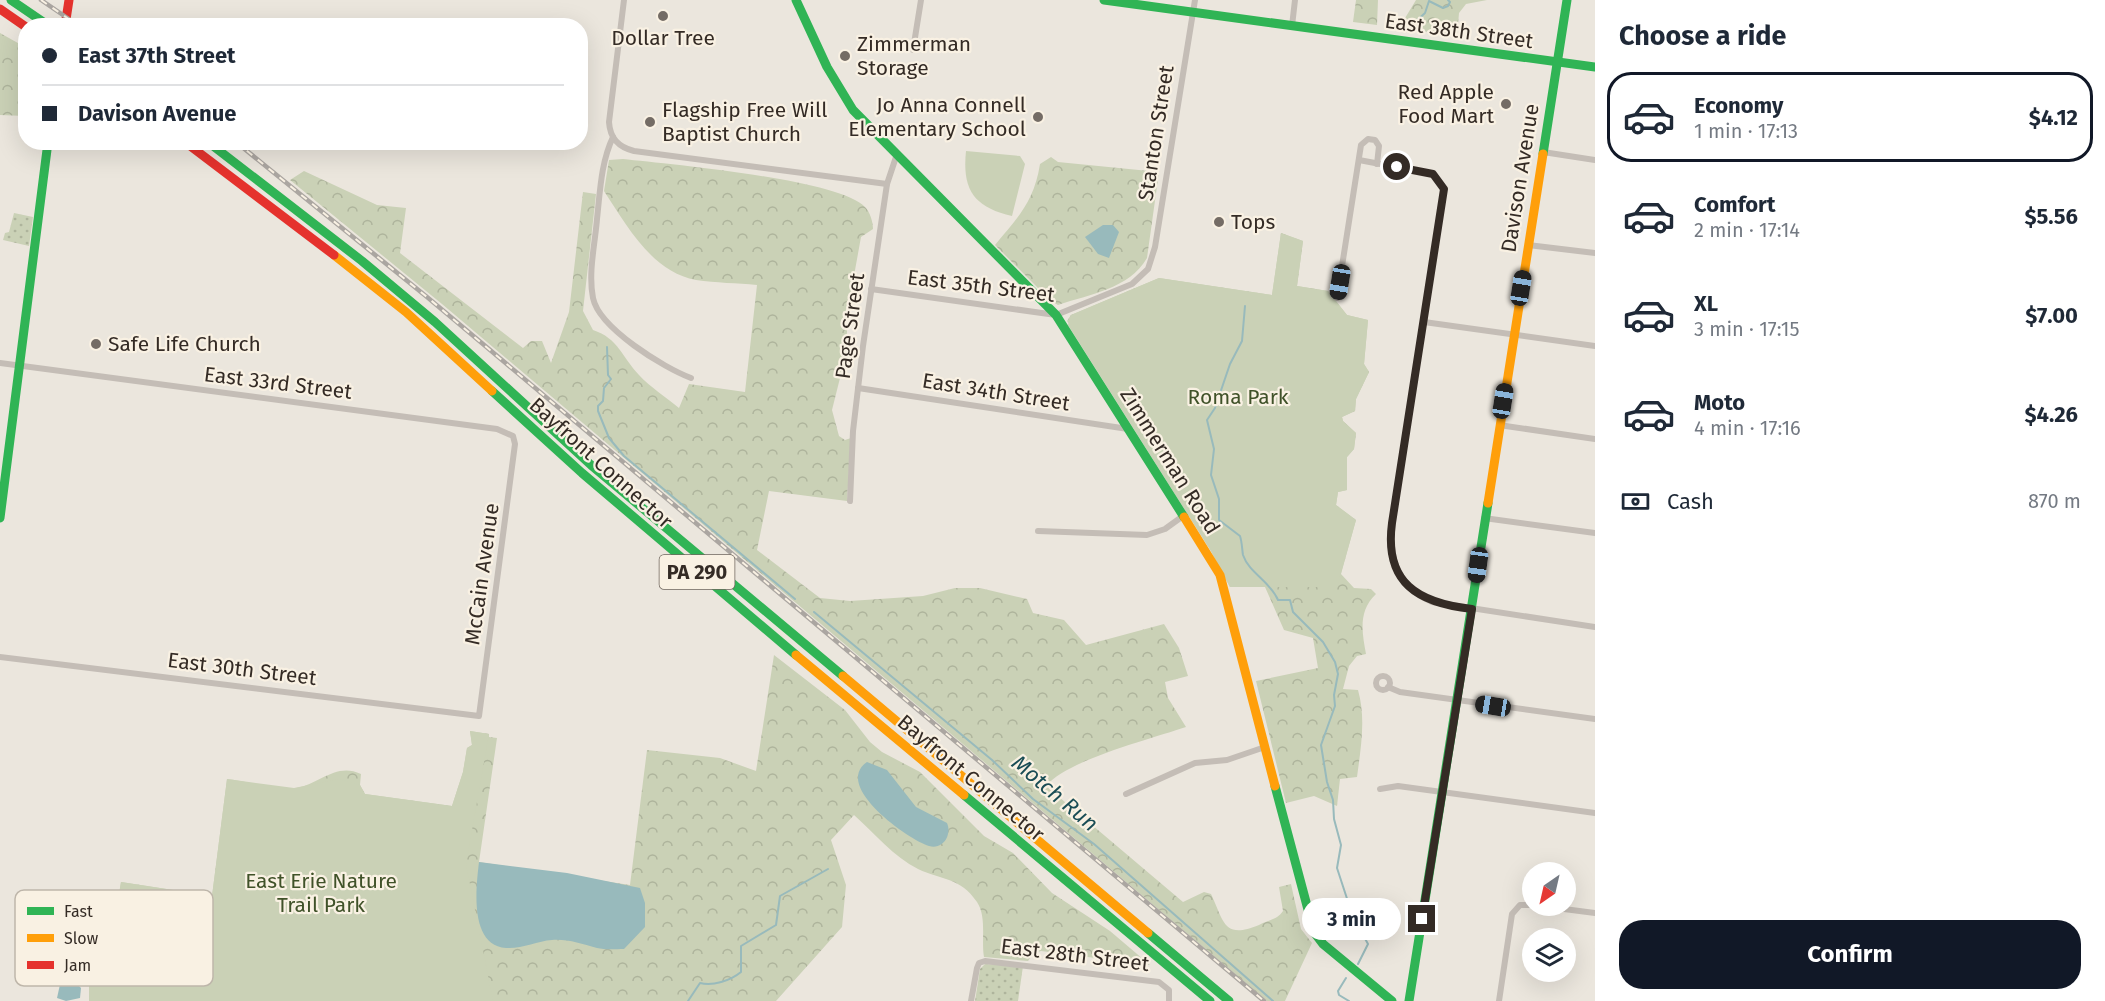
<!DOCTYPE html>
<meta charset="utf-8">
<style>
body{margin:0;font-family:"Fira Sans",sans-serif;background:#f6f6f7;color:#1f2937;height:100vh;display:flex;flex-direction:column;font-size:22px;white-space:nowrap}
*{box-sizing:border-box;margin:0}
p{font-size:20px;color:#747a83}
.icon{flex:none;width:33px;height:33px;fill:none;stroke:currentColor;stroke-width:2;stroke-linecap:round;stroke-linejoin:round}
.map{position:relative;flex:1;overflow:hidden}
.sheet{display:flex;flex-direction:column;background:#fff;width:510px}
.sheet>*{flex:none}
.hud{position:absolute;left:18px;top:18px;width:570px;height:132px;border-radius:24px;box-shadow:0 6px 24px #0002;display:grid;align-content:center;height:132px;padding:0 24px;background:#fff}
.needle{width:39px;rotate:214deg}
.tools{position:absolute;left:1522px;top:862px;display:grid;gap:12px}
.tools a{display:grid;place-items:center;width:54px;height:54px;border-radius:50%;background:#fff;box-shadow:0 6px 24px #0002;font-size:30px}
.end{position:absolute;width:27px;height:27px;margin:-14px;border:8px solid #342b25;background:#fff;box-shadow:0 0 0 3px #fff}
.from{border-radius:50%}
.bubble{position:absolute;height:42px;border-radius:21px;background:#fff;box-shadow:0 6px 24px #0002;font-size:20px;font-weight:700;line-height:42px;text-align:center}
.car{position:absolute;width:18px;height:36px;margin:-18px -9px;border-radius:8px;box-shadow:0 0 4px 2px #0007;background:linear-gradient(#222 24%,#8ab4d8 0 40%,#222 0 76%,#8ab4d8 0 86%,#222 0)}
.hud b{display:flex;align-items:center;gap:21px;height:57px;font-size:22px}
.hud b+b{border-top:2px solid #e0e1e3}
.hud i{width:15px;height:15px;background:#1f2937}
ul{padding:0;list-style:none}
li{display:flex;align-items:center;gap:18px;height:90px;margin:0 12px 9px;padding:0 12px;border:3px solid transparent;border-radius:24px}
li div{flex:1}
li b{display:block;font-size:22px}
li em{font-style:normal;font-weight:700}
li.selected{border-color:#111827}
li>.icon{width:54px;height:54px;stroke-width:1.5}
h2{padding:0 24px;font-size:27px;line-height:72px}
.pay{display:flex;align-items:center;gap:15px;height:66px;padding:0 24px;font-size:22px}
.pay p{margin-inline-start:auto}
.primary-button{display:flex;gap:12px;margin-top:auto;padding:12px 24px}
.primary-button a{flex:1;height:69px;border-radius:24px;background:#111827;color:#fff;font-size:24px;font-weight:700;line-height:69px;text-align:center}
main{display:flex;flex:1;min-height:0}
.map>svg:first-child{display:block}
</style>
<main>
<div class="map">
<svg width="1595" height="1001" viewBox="0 0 1595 1001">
<defs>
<pattern id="grass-dots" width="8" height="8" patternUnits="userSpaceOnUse" patternTransform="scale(1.5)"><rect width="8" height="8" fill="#cad1b6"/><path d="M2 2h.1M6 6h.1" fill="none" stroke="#aeb49c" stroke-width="1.8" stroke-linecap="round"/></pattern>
<pattern id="forest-crowns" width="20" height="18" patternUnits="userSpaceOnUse" patternTransform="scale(1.5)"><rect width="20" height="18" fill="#cad1b6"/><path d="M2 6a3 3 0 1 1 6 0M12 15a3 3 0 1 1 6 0" fill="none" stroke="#aeb49c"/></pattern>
</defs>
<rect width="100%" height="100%" fill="#ebe6dd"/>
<g fill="url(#grass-dots)">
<path d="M14 213 33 217 29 246 3 240 5 233 9 232Z"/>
<path d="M985 964 1023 966 1018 1001H975L980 969Z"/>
</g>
<g fill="url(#forest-crowns)">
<path d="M1356 0H1378L1377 25 1353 22Z"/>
<path d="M1416 0H1487L1466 4 1459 13 1457 36 1399 28Z"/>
<path d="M0 33 25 47V116L0 115Z"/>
<path d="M1051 157 1058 162 1159 172 1147 258C1129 289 1090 294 1058 305L1051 301 995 245C1018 217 1034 202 1040 164Z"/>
<path d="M623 159C668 164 839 179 865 207 870 212 873 222 873 229L861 237 848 309 846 354 832 410 839 436 845 440 851 438 847 501 769 491 757 550 820 598 850 601 923 596 955 588H980L1027 599 1033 613 1064 620 1086 645 1164 624 1179 648 1188 676 1165 682 1168 698 1186 727C1151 739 1067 760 1046 786L1183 902 1204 892 1211 894C1224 921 1223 940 1259 925 1268 920 1277 920 1283 911L1279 887 1291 884 1301 929 1312 943 1285 1001H1267L442 304 290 180 304 171 377 205 406 208 400 253 523 348 531 341H542L551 363 569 312 583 192 596 194 583 311 593 330C618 338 622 357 639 375 650 387 666 397 679 408L689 384 745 392 757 285C737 283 716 283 696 280 652 272 627 226 604 191L609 160Z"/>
<path d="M1281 233 1303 241 1297 286 1328 291 1347 315 1368 320 1364 364 1369 372 1356 399 1355 411 1342 417 1343 421 1356 433 1354 449 1347 457V490L1338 492 1336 505 1356 520 1341 574 1354 588 1371 589 1376 594C1358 611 1362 632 1366 654L1357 656 1349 666 1343 689 1358 690C1366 718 1361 747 1357 777L1340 779 1337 806 1314 796 1286 803 1256 681 1318 668 1313 638 1284 630 1265 587H1230L1211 551 1067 321 1071 315 1159 278 1272 295Z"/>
<path d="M774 655 845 710 870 742 882 752 920 772 984 836 1013 853 1052 893 1110 931 1150 965 1041 951 1034 953 1028 961 984 957C981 940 987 917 977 902 960 877 941 880 918 869 894 857 874 833 854 815L831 840 846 885 842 927 776 1001H89L90 892 119 894 121 882 212 896 227 779C245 781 278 790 296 788 320 784 336 762 361 774L360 785 365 794 452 806 463 772 467 748 472 745 470 731 489 734V737L497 738 479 862 630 885 647 750 720 758 756 771Z"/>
</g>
<g fill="#cad1b6">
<path d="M966 151 1020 156 1025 164 1012 216C974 207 962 190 966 151Z"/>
<path d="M1281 233 1303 241 1297 286 1328 291 1347 315 1368 320 1364 364 1369 372 1356 399 1355 411 1342 417 1343 421 1356 433 1354 449 1347 457V490L1338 492 1336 505 1356 520 1337 587H1230L1211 551 1068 325 1071 315 1159 278 1272 295Z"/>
<path d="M470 731 489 734 466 864 493 1001H89L90 892 119 894 121 882 212 896 227 779 294 788 339 779 360 785 365 794 452 806 463 772 467 748 472 745Z"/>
</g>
<g fill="#98babc">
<path d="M1103 225H1113L1119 232 1109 258 1098 254 1085 237Z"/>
<path d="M867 762 887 770 916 807 947 823C952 834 944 850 929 846 909 840 832 786 867 762Z"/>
<path d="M479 862 567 873 640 888 645 903V927L624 949C616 949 605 950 597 948 581 944 569 939 552 940 537 941 522 949 506 948 469 945 476 888 479 862Z"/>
<path d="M61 980 78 985 81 988 80 998 66 1001 57 998Z"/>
</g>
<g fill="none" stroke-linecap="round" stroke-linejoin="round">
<g stroke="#98babc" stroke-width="2">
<path d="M1414 23 1425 13 1429 1 1443 8 1448 6 1450 2 1448 0"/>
<path d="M1245 306 1242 341 1230 364 1215 408 1207 420 1214 449 1211 475 1219 499V520L1240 536C1242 542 1242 549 1243 555 1249 573 1270 581 1278 600H1290L1293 612 1323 642 1335 662 1338 674 1334 695 1335 706 1321 745 1327 782 1333 800 1334 819 1341 845 1337 868 1353 917 1368 944 1358 964"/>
<path d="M607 347 608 375 611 379 604 388 603 401 598 406V411L609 438 624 456 795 599"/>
<path d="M814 612 992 760 1033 799 1094 844 1273 1001"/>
<path d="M1346 978 1338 991 1339 995 1349 1001"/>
<path d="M688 1001 700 983C713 986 730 981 741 972V946L776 925 780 896 828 869"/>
</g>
<g stroke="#c4bdb6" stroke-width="6">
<path d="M624 0 609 122C610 138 618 147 634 151L887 184"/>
<path d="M1292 26 1295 0"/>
<path d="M913 50 921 0"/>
<path d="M613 137C601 162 600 192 597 219 595 244 588 273 593 298 599 328 664 368 691 378"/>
<path d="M1543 152 1595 160"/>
<path d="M1359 160 1433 174 1444 189 1390 538C1392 567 1404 590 1432 602L1595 627"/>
<path d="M1528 245 1595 253"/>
<path d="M871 289 1056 315 1132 284 1148 269 1155 247 1195 0"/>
<path d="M1337 298 1361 145 1368 139 1375 140 1379 146 1377 164"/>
<path d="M1424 322 1595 346"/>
<path d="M0 363 497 429 513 436 515 444 479 716 0 657"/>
<path d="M858 388 1128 429"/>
<path d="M1499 425 1595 439"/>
<path d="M850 501 853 431 863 346 887 184 896 157"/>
<path d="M1484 518 1595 533"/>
<path d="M1038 531 1147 535 1165 529 1183 516"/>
<circle cx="1383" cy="683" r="7"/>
<path d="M1388 687 1400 692 1595 719"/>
<path d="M1380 789 1398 786 1595 813"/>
<path d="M1126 794 1195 763 1227 760 1265 747"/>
<path d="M1541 906 1595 913"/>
<path d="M971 1001 977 968 979 963 985 961 1159 982 1169 990V1001"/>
<path d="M1499 1001 1512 914 1520 905H1533"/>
</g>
<g stroke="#30b455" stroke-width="9">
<path d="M11 0 49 26"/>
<path d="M796 0 827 67 853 110 1056 315 1184 517"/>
<path d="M1104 0 1595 67"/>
<path d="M208 142 362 261 435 322 591 465 843 676"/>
<path d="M1543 154 1567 0"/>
<path d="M492 391 582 473 796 655"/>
<path d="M0 518 48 142"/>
<path d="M1275 786 1314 932 1323 944 1392 1001"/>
<path d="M964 795 1210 1001"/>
<path d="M1148 933 1229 1001"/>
<path d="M1409 1001 1488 503"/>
</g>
<g stroke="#ff9f0a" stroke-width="9">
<path d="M334 255 406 312 492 391"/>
<path d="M1488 503 1543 154"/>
<path d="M1184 517 1220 575 1275 786"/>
<path d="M796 655 964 795"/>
<path d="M843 676 1148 933"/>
</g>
<g stroke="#e5322d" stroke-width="9">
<path d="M0 9 26 27"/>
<path d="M65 26 69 0"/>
<path d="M185 142 334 255"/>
</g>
<defs>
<g id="rail">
<path d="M41 0 79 26"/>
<path d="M236 142 427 297 1264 1001"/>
</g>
</defs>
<use href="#rail" stroke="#aba6a1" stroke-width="4.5"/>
<use href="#rail" stroke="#f9f1e3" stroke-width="2" stroke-dasharray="7" stroke-linecap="butt"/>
</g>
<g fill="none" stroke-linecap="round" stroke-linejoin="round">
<path stroke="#342b25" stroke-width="8" d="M1397 167 1433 174 1444 189 1392 523C1384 583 1418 603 1472 609L1422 919"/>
</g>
<g fill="#746c65" stroke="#f9f1e3" stroke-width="2">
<circle cx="663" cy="16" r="6"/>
<circle cx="845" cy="56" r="6"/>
<circle cx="1506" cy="104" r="6"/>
<circle cx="1038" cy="117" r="6"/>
<circle cx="650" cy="122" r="6"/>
<circle cx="1219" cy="222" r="6"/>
<circle cx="96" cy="344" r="6"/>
</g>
<g text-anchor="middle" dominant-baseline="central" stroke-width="4.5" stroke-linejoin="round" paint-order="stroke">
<rect fill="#f9f1e3" stroke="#6f665e" stroke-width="1.5" x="659.5" y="555" width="75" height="34" rx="4.5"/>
<g font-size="20" font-weight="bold" fill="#342b25">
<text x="697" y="572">PA 290</text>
</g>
<g font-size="21" fill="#342b25" stroke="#f9f1e3">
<text transform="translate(1459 31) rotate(8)">East 38th Street</text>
<text transform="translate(1156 133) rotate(-81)">Stanton Street</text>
<text transform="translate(1520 178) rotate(-81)">Davison Avenue</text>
<text transform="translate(981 286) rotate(7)">East 35th Street</text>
<text transform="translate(850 326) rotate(-82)">Page Street</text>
<text transform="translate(278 383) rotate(7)">East 33rd Street</text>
<text transform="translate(996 392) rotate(9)">East 34th Street</text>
<text transform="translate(1170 461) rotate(58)">Zimmerman Road</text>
<text transform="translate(601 463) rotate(42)">Bayfront Connector</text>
<text transform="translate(482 574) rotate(-82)">McCain Avenue</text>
<text transform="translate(242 669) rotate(7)">East 30th Street</text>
<text transform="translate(971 778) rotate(40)">Bayfront Connector</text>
<text transform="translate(1075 955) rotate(7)">East 28th Street</text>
</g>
<g font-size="21" fill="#342b25" stroke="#f9f1e3" text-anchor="start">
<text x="663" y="38" text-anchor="middle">Dollar Tree</text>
<text x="857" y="44">Zimmerman<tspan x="857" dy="24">Storage</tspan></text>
<text x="1494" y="92" text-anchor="end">Red Apple<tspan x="1494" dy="24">Food Mart</tspan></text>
<text x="1026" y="105" text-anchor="end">Jo Anna Connell<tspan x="1026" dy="24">Elementary School</tspan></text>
<text x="662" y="110">Flagship Free Will<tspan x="662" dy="24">Baptist Church</tspan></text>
<text x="1231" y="222">Tops</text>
<text x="108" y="344">Safe Life Church</text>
</g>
<g font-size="21" fill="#405229" stroke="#f9f1e3">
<text x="1238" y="397">Roma Park</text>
<text x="321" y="881">East Erie Nature<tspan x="321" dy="24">Trail Park</tspan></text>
</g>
<g font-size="22" font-style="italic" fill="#1a4d55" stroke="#f9f1e3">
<text transform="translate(1055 793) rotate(40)">Motch Run</text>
</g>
</g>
<rect x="15" y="890" width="198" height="96" rx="9" fill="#f9f1e3" stroke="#beb6aa" stroke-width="1.5"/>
<rect x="27" y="907" width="27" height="8" fill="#30b455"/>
<rect x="27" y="934" width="27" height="8" fill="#ff9f0a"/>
<rect x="27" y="961" width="27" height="8" fill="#e5322d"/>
<g font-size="16" fill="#342b25">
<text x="64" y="917">Fast</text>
<text x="64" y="944">Slow</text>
<text x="64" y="971">Jam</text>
</g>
</svg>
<div class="tools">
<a><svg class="needle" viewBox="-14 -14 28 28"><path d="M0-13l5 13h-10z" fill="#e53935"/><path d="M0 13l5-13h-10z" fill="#747a83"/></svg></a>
<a><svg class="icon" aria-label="layers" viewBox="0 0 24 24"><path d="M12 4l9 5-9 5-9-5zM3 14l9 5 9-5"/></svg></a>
</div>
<i class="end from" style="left:1397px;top:167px"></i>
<i class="end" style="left:1422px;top:919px"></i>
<div class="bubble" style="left:1302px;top:898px;width:99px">3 min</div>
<i class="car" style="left:1340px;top:282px;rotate:189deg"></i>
<i class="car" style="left:1521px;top:288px;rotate:9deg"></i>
<i class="car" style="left:1503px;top:401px;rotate:9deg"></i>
<i class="car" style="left:1478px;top:565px;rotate:188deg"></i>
<i class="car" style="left:1493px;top:706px;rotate:279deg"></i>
<div class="hud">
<b><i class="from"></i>East 37th Street</b>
<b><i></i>Davison Avenue</b>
</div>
</div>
<section class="sheet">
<h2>Choose a ride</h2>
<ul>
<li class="selected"><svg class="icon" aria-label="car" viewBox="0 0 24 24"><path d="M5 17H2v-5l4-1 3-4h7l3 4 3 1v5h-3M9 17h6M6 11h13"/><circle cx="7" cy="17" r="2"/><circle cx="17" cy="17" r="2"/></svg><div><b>Economy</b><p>1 min · 17:13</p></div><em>$4.12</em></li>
<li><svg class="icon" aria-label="car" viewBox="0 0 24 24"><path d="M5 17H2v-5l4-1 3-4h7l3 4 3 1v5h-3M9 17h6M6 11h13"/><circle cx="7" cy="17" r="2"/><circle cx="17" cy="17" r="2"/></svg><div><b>Comfort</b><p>2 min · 17:14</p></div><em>$5.56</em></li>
<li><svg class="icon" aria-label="car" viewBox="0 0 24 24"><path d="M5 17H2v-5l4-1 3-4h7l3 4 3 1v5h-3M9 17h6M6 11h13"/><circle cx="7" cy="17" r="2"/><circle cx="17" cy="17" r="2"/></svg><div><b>XL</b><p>3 min · 17:15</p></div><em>$7.00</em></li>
<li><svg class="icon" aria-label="car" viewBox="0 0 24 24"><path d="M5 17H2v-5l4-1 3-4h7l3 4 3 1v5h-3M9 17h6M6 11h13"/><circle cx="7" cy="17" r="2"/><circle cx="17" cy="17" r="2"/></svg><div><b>Moto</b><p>4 min · 17:16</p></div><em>$4.26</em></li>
</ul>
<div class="pay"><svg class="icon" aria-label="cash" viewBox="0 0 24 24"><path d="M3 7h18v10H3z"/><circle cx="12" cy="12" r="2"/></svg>Cash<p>870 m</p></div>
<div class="primary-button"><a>Confirm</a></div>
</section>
</main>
